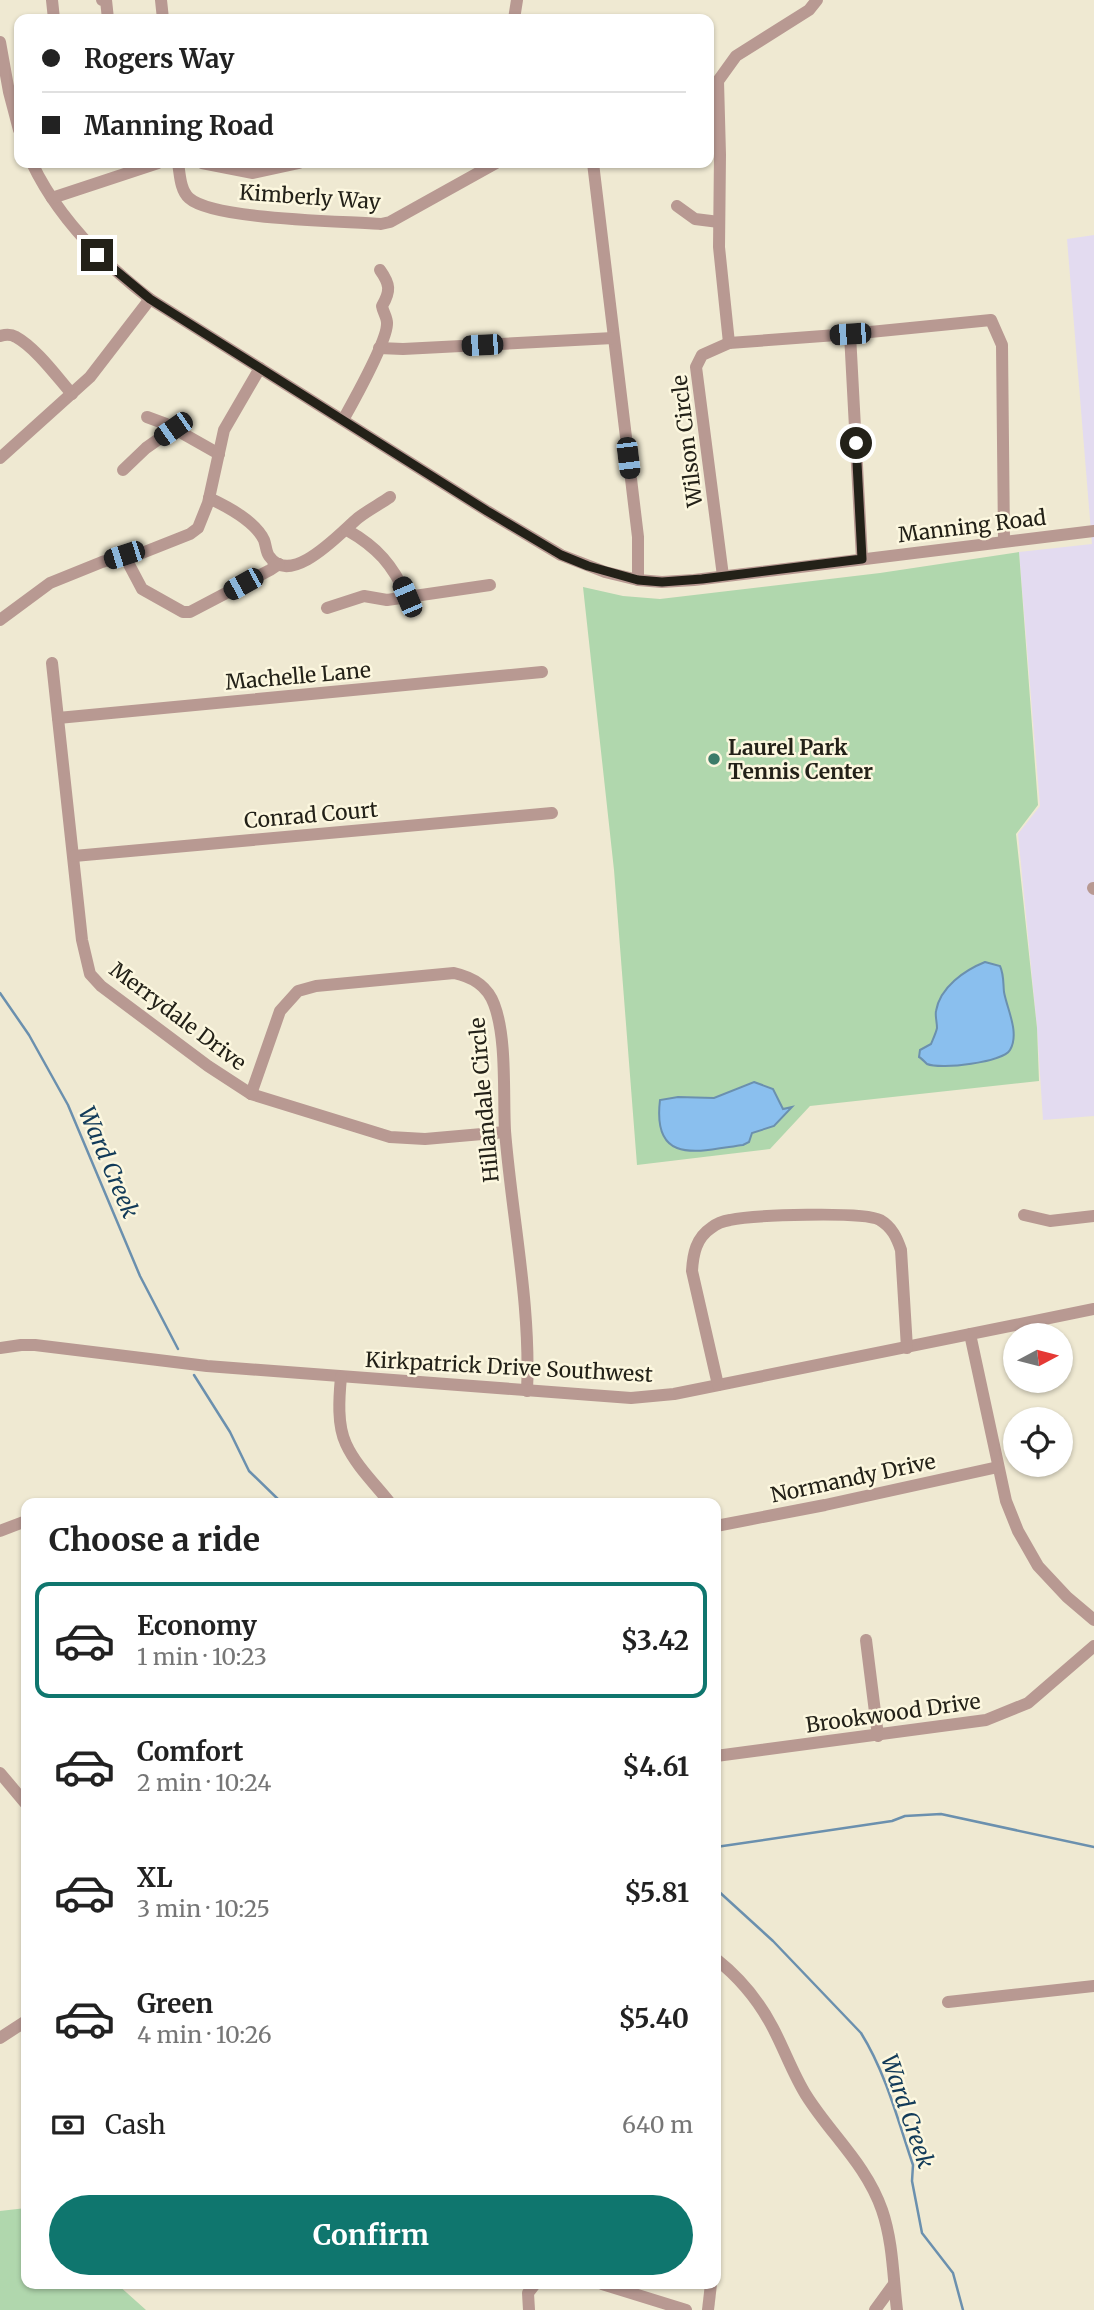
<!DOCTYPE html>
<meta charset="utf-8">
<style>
body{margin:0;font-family:Merriweather,serif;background:#f6f6f6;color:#222;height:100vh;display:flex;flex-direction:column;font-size:26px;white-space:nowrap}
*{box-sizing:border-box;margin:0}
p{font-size:23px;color:#767676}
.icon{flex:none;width:38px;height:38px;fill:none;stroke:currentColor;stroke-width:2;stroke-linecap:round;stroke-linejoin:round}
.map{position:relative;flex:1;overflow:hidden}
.panel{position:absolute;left:21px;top:1498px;width:700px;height:791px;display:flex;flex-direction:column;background:#fff;border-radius:14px;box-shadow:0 2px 5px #0004}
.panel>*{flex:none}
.banner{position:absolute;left:14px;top:14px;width:700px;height:154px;border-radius:14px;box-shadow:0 2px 5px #0004;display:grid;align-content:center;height:154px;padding:0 28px;background:#fff}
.needle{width:46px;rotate:83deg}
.tools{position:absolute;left:1003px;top:1323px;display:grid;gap:14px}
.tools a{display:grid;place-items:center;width:70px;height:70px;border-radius:50%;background:#fff;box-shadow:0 2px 5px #0004;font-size:35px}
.end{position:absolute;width:32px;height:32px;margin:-16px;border:9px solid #232118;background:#fff;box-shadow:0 0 0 4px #fff}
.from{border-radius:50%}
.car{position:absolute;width:21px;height:42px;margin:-21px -10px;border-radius:9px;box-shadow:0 0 5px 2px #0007;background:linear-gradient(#222 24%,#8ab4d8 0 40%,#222 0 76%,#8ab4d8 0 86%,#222 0)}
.banner b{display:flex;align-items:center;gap:24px;height:66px;font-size:26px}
.banner b+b{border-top:2px solid #e0e0e0}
.banner i{width:18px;height:18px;background:#222}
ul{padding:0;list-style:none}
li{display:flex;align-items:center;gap:21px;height:116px;margin:0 14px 10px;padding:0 14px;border:4px solid transparent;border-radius:14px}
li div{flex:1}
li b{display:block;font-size:26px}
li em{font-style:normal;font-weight:700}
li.selected{border-color:#0f766e}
li>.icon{width:63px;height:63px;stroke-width:1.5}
h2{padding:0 28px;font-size:32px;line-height:84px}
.pay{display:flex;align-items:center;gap:18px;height:77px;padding:0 28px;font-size:26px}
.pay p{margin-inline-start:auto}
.primary-button{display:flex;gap:14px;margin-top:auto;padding:14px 28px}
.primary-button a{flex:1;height:80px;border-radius:42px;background:#0f766e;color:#fff;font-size:28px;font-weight:700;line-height:80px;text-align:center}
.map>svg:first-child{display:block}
</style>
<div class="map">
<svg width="1094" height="2310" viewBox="0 0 1094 2310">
<rect width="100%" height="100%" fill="#efe9d2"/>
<path fill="#e3dbf0" d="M1094 235V1116L1043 1120 1037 1028 1018 834 1040 806 1019 552 1092 544 1067 239Z"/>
<g fill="#b0d7ad">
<path d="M1019 552 1038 805 1016 834 1037 1028 1039 1081 810 1106 770 1149 637 1165 614 870 583 587 623 596 660 599 880 573Z"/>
<path d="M26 2208V2284H117L146 2310H0V2211Z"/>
</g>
<g fill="#8abfee" stroke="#6b90ae" stroke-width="2">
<path d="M985 962 1000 966C1004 975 1003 982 1004 992 1007 1009 1020 1033 1010 1050 1003 1062 941 1070 927 1064 926 1063 921 1058 919 1057L920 1050 931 1044C933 1039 936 1033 937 1028 937 1022 935 1016 936 1011 940 987 965 970 985 962Z"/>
<path d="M754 1082 773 1089 783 1109 792 1107 774 1126 752 1133 749 1142 743 1145C699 1151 652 1166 660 1100L678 1097 714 1098Z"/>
</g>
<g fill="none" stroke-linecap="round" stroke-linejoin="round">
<g stroke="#6b90ae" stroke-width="2.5">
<path d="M0 993 29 1035 68 1105 140 1276 178 1349"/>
<path d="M194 1375 230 1432 249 1471 282 1503"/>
<path d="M716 1847 892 1821 905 1816 941 1814 1094 1847"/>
<path d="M716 1889 773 1941 861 2033C886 2073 898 2121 913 2165L912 2181 922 2233 953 2273 963 2310"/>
</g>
<g stroke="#b89992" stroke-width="12">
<path d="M52 0 54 19"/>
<path d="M102 0H106L108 19"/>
<path d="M161 0 163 19"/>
<path d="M514 19 517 0"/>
<path d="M0 42 9 92 19 130"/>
<path d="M32 163C58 218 102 262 150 299L487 511 561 555 605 572 638 580 662 582 694 580 1094 531"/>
<path d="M178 163C180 174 180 190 189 198 213 220 343 221 381 224L390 222 496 163"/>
<path d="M202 163 253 173 299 163"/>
<path d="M593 163 638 537V580"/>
<path d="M52 198 158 163"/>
<path d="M677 206 695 219 719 222"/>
<path d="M850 334 862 559"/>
<path d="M0 336C6 334 11 334 16 337 36 348 57 377 72 394"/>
<path d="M729 343 719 247 720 155 718 81 736 56 809 10 817 0"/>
<path d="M379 348 403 349 613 338"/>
<path d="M147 417 166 424 219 454"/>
<path d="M343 420C353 402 388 340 387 323 387 317 383 312 382 306 391 291 390 284 380 270"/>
<path d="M0 458 90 377 150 299"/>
<path d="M123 470 146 448 173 429"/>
<path d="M209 498C228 507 255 521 264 540 266 545 266 552 269 556 291 589 342 531 358 518 368 510 380 504 390 497"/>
<path d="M347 530C377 547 393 565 407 597"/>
<path d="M124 555 142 589 183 612H190L270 570 279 564"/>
<path d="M723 576 696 367 702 355 729 343 850 334 991 320 1002 345 1004 540"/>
<path d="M327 608 364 596 387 600 490 585"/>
<path d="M0 620 50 583 102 562 124 555 142 553 190 534 198 528 208 503 224 430 260 368"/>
<path d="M52 663 82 940 90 974 101 986 208 1066 251 1094 390 1137 425 1139 505 1132"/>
<path d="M58 718 542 672"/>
<path d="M74 856 552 813"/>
<path d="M1093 888 1094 889"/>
<path d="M251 1094 280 1011 298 991 316 986 454 973C472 977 487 985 494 1004 507 1038 503 1093 505 1131 512 1218 531 1304 527 1391"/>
<path d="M1024 1215 1050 1221 1094 1216"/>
<path d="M970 1334 1006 1501 1018 1531 1038 1566 1067 1597 1094 1620"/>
<path d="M0 1348 21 1345H35L207 1366 631 1398 674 1394 1094 1309"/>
<path d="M341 1377C339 1398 337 1425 346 1444 356 1466 376 1485 390 1503"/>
<path d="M718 1385 692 1271C693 1254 696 1238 711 1228 716 1224 723 1221 730 1220 752 1215 863 1211 880 1220 892 1227 897 1238 901 1250L907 1348"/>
<path d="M716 1526 825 1505 998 1467"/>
<path d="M0 1531 26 1521"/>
<path d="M866 1640 878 1736"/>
<path d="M716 1756 986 1720 1028 1703 1094 1646"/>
<path d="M0 1773 26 1804"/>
<path d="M716 1959C740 1978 759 2001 773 2028 785 2051 793 2074 806 2095 831 2135 866 2164 882 2210 893 2242 893 2277 897 2310"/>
<path d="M948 2002 1094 1986"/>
<path d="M0 2038 26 2021"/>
<path d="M602 2284 686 2310"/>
<path d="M529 2310 528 2293 535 2284"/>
<path d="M708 2310 711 2284"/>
<path d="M875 2310 894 2284"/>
</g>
</g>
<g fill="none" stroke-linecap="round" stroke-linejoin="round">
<path stroke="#232118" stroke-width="9" d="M97 255 150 299 487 511 561 555 588 566 638 580 662 582 702 579 862 559 856 443"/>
</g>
<circle fill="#3d7c69" stroke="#fcf7df" stroke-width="2.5" cx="714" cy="759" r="7"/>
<g text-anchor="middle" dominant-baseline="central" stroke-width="5" stroke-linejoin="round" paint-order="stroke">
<g font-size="21" fill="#232118" stroke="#fcf7df">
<text transform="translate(310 197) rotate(4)">Kimberly Way</text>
<text transform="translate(687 441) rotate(-97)">Wilson Circle</text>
<text transform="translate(972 526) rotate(-7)">Manning Road</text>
<text transform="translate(298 676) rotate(-5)">Machelle Lane</text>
<text transform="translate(311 815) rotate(-5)">Conrad Court</text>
<text transform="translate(178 1016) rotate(37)">Merrydale Drive</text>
<text transform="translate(484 1100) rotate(-95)">Hillandale Circle</text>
<text transform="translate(509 1367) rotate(3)">Kirkpatrick Drive Southwest</text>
<text transform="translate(853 1478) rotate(-12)">Normandy Drive</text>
<text transform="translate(893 1713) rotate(-8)">Brookwood Drive</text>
</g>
<g font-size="21" font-weight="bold" fill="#232118" stroke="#fcf7df" text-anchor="start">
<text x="728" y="747">Laurel Park<tspan x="728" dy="24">Tennis Center</tspan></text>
</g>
<g font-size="23" font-style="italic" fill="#123b59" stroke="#fcf7df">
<text transform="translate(109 1162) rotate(67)">Ward Creek</text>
<text transform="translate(908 2111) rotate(71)">Ward Creek</text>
</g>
</g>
</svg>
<div class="tools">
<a><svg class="needle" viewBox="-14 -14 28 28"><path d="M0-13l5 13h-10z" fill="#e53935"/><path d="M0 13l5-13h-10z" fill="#767676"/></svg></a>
<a><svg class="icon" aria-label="locate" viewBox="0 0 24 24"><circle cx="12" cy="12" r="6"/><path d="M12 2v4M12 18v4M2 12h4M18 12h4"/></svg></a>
</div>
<i class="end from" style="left:856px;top:443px"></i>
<i class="end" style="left:97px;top:255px"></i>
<i class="car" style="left:850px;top:334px;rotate:266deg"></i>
<i class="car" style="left:482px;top:345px;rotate:267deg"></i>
<i class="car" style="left:173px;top:429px;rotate:235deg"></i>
<i class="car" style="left:628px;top:458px;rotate:173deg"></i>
<i class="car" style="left:124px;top:555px;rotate:252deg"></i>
<i class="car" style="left:243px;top:584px;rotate:241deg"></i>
<i class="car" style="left:407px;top:597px;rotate:337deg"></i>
<div class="banner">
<b><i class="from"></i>Rogers Way</b>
<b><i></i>Manning Road</b>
</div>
<section class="panel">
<h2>Choose a ride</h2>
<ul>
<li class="selected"><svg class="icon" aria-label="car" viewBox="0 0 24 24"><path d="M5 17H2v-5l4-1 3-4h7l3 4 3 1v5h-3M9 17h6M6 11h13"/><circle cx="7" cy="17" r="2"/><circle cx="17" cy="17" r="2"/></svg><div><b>Economy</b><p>1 min · 10:23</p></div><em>$3.42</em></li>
<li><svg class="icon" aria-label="car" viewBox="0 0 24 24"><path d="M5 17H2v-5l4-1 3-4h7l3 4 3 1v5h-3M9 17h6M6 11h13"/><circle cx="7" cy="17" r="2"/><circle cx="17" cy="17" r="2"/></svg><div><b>Comfort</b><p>2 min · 10:24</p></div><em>$4.61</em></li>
<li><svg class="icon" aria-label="car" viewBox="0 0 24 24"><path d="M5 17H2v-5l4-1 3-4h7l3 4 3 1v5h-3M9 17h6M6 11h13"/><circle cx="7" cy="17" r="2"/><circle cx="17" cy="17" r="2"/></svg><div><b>XL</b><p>3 min · 10:25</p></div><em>$5.81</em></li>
<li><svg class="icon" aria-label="car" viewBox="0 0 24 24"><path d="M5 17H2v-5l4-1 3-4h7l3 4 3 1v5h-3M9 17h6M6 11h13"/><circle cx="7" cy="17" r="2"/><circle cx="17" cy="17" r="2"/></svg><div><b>Green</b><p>4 min · 10:26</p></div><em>$5.40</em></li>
</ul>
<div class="pay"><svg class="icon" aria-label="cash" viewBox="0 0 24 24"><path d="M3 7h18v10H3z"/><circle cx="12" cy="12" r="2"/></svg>Cash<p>640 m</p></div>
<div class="primary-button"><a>Confirm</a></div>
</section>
</div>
